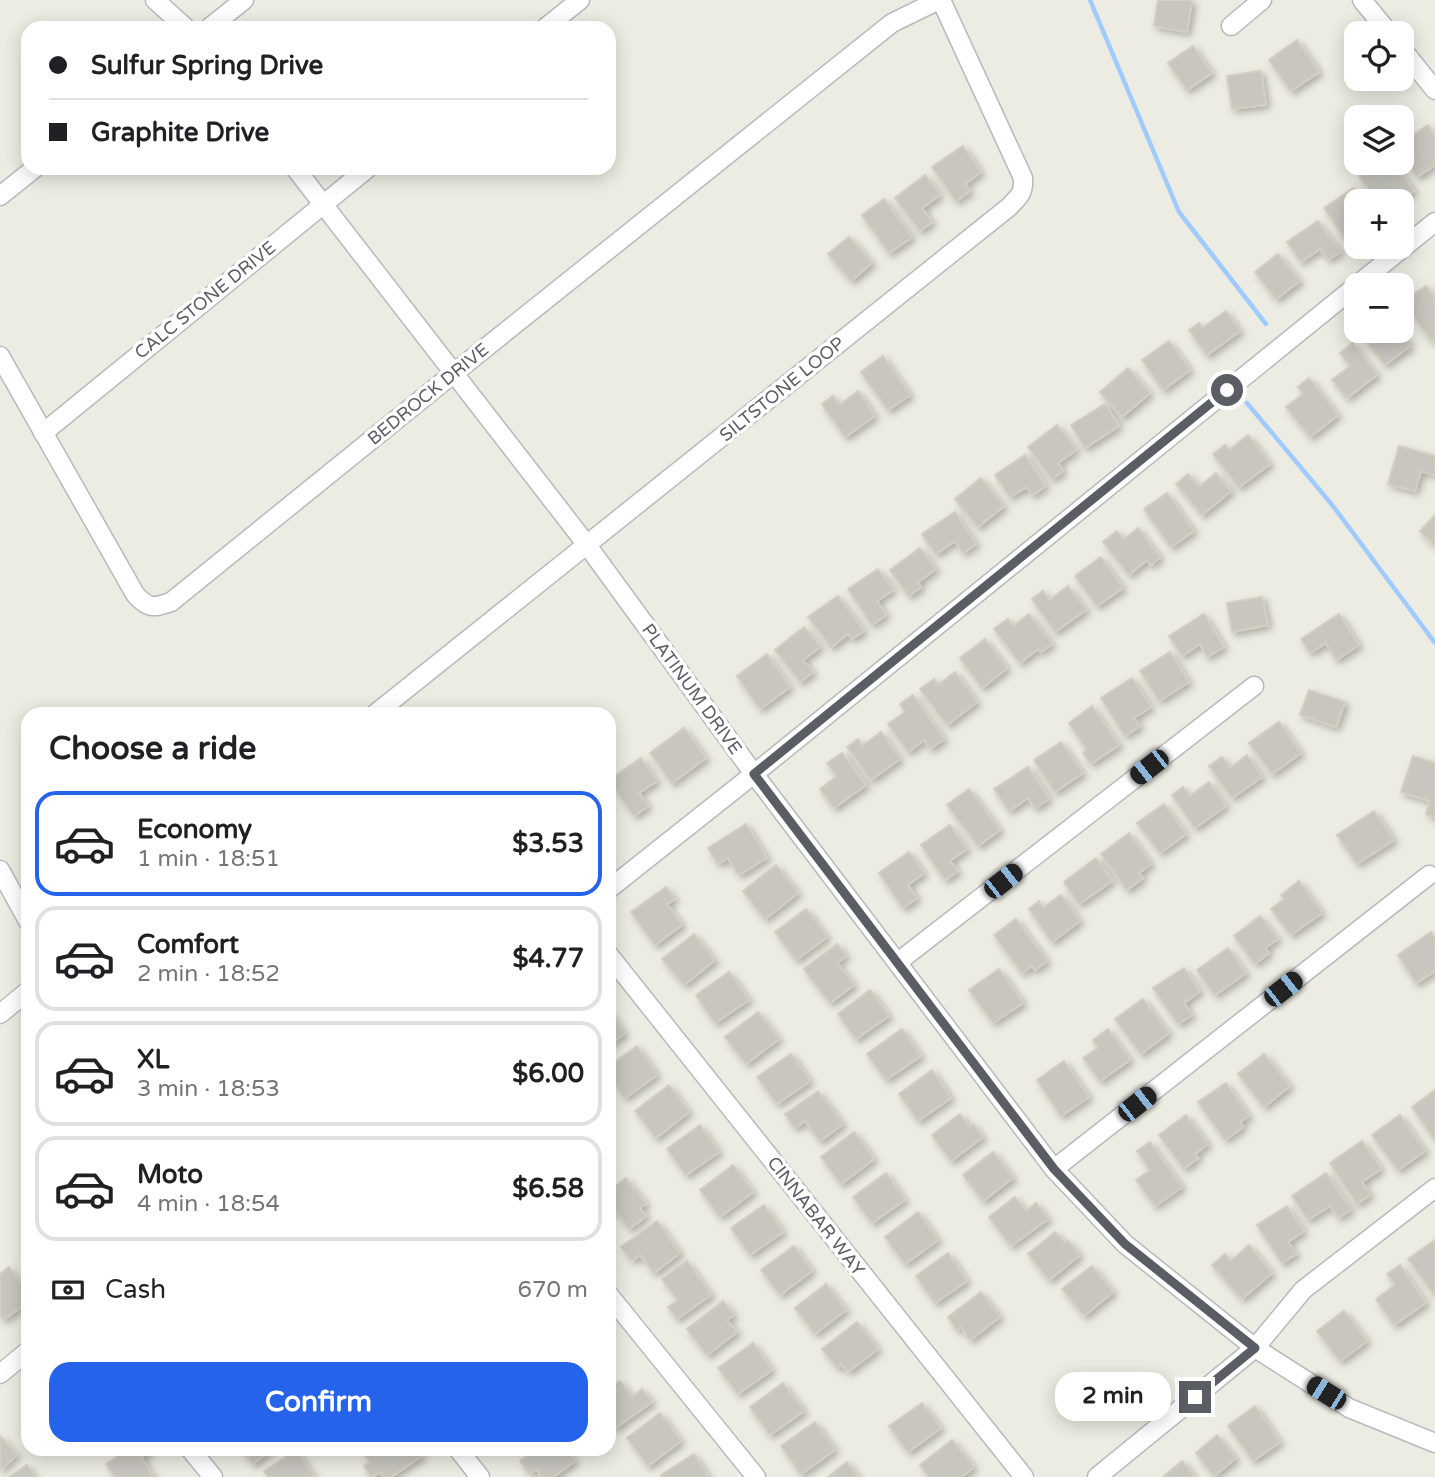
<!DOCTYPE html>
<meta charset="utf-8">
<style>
body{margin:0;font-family:"Varela Round",sans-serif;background:#f2f2f2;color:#202124;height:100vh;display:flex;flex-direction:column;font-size:26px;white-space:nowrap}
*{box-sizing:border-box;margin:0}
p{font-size:23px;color:#757577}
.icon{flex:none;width:38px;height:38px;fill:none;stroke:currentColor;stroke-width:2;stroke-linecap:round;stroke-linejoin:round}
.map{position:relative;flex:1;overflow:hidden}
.drawer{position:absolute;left:21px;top:707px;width:595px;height:749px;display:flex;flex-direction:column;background:#fff;border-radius:21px;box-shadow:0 4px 18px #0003}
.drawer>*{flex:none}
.top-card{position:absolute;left:21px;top:21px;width:595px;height:154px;border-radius:21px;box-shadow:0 4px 18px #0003;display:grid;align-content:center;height:154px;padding:0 28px;background:#fff}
.fabs{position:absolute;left:1344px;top:21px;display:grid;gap:14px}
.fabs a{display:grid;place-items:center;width:70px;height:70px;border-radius:14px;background:#fff;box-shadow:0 4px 18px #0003;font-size:35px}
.end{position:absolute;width:32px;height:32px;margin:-16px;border:9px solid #5a5d63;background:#fff;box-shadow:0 0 0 4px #fff}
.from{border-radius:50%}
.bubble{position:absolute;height:49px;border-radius:21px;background:#fff;box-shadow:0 4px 18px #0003;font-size:23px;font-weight:800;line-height:49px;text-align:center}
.car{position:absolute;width:21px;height:42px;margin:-21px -10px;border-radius:9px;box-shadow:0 0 5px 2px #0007;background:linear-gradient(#222 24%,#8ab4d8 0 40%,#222 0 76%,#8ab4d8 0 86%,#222 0)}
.top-card b{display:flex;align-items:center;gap:24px;height:66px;font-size:26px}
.top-card b+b{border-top:2px solid #e0e0e0}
.top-card i{width:18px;height:18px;background:#202124}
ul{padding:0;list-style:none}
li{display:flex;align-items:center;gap:21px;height:105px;margin:0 14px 10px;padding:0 14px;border:4px solid #e0e0e0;border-radius:21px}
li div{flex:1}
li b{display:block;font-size:26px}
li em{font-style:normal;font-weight:800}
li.on{border-color:#2563eb}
li>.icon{width:63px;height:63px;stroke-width:1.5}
h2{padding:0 28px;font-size:32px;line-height:84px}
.pay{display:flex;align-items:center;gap:18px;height:77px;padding:0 28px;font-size:26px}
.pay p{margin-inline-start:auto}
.primary-button{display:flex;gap:14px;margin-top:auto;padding:14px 28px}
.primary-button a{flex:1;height:80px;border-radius:21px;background:#2563eb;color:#fff;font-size:28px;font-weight:800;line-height:80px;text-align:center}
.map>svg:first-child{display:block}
</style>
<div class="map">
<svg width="1435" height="1477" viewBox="0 0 1435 1477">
<defs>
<filter id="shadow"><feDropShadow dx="3.5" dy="3.5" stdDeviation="3.5" flood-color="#0004"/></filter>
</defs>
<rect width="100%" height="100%" fill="#edece2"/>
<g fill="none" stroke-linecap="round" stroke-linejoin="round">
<g stroke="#a0cbff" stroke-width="4.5">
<path d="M1090 0 1179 212 1266 324"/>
<path d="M1247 403 1333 506 1435 643"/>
</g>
</g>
<g fill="#c8c6bf" stroke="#d2cec0" stroke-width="2" filter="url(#shadow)">
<path d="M1158 0H1192L1187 32 1154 26Z"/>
<path d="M1297 40 1319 72 1291 91 1269 60Z"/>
<path d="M1193 46 1212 73 1187 90 1168 63Z"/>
<path d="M1261 71 1266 105 1232 109 1227 76Z"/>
<path d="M1428 125 1435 136V165L1417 177 1402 155V143Z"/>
<path d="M963 146 981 172 965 184 970 191 956 201 932 167Z"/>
<path d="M1384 163H1394L1414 191 1402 199 1398 194 1388 201H1377L1359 176 1370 168 1372 171Z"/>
<path d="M925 175 940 195 922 208 932 222 920 231 895 198Z"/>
<path d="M1354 188 1363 201H1356V229L1344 237 1324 208Z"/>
<path d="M884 199 912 237 889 253 862 215Z"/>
<path d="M1318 221 1340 252 1328 260 1320 249 1301 262 1287 242Z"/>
<path d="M849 237 872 263 851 281 828 254Z"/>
<path d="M1278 254 1300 281 1276 299 1255 272Z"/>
<path d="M1426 286 1435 299V338L1431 341 1404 301Z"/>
<path d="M1226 311 1240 331 1207 355 1189 330 1199 323 1202 328Z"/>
<path d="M1370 331H1399L1410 346 1385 365 1363 336Z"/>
<path d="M1169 341 1190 370 1163 390 1142 360Z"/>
<path d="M1353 343 1377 375 1347 398 1332 380 1350 366 1340 353Z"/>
<path d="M883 356 910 395 888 410 861 372Z"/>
<path d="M1128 368 1150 393 1122 417 1100 392Z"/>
<path d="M1309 378 1338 415 1310 437 1286 407 1303 394 1298 387Z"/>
<path d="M858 391 875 416 845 437 822 404 833 396 839 405Z"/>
<path d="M1105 404 1119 426 1085 448 1071 425Z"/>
<path d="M1057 425 1076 450 1058 463 1063 471 1052 479 1028 447Z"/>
<path d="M1248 435 1270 464 1239 487 1213 454 1225 445 1229 450Z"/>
<path d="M1399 446 1435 456V475L1421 471 1415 491 1388 484Z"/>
<path d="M1025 455 1046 486 1032 495 1027 487 1010 497 995 475Z"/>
<path d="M1216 473 1231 491 1202 515 1176 484 1188 474 1199 487Z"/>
<path d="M981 478 1004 506 978 527 955 499Z"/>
<path d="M1167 493 1194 531 1171 547 1144 509Z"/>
<path d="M955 512 976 544 963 553 955 541 936 554 922 534Z"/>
<path d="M1435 515V546L1420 531Z"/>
<path d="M1138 528 1160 557 1151 565 1147 560 1129 575 1103 542 1117 531 1123 540Z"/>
<path d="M920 548 936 569 918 582 921 587 909 596 890 570Z"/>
<path d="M1101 557 1123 588 1097 606 1075 576Z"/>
<path d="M878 569 893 590 877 601 886 615 872 625 848 589Z"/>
<path d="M1068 586 1086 610 1055 632 1032 599 1043 591 1049 600Z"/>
<path d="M838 596 864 631 852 639 848 634 831 647 808 617Z"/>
<path d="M1262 597 1268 625 1232 632 1227 603Z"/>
<path d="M1029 614 1052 644 1041 652 1038 649 1020 663 994 629 1008 619 1013 626Z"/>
<path d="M1204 614 1224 647 1207 657 1200 644 1182 656 1169 636Z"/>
<path d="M1339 614 1359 645 1336 660 1326 643 1310 653 1301 639Z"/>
<path d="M804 627 820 647 803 660 813 672 800 682 775 650Z"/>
<path d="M985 639 1007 668 982 688 960 658Z"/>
<path d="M1170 652 1189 682 1159 701 1140 671Z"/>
<path d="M767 654 790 687 760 709 737 676Z"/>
<path d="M955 672 977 702 947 725 920 689 934 679 938 685Z"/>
<path d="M1132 678 1151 707 1134 718 1140 726 1125 736 1101 698Z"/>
<path d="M1309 690 1345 702 1336 727 1300 715Z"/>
<path d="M913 695 944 739 930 749 924 740 908 752 888 724 905 712 900 704Z"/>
<path d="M1092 706 1119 745 1091 764 1083 753 1087 750 1069 723Z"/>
<path d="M1279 722 1301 753 1272 774 1249 743Z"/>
<path d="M684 728 706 758 672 783 650 753Z"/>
<path d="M881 732 900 759 871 780 847 747 858 739 862 746Z"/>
<path d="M1061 742 1083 773 1055 792 1034 760Z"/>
<path d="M842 753 866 785 834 808 820 789 837 776 827 763Z"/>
<path d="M1247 755 1262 777 1232 798 1209 766 1222 757 1230 768Z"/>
<path d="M1413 756 1435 763V817L1426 814 1430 801 1401 792Z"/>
<path d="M641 758 657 781 639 793 648 806 634 816 609 780Z"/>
<path d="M1028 767 1049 799 1035 808 1028 798 1009 811 994 789Z"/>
<path d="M1209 782 1226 806 1195 828 1172 795 1183 787 1190 796Z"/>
<path d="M969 789 1000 830 978 846 947 805Z"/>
<path d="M1164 804 1186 834 1160 853 1137 823Z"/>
<path d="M1374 811 1394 840 1357 864 1337 835Z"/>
<path d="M746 824 767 858 739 875 728 858 718 864 708 848Z"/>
<path d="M950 825 967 849 950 861 958 871 945 880 921 845Z"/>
<path d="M1129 833 1151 864 1139 873 1143 878 1127 890 1101 854Z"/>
<path d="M909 852 924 873 908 885 917 898 903 908 879 873Z"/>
<path d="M1096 858 1112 881 1079 904 1064 882Z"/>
<path d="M776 865 798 893 765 919 743 891Z"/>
<path d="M1299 881 1322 913 1291 935 1271 909 1284 899 1281 895Z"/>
<path d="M666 887 675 899 667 904 682 925 655 945 631 912Z"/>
<path d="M1061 895 1080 921 1052 942 1029 909 1039 901 1043 908Z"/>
<path d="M806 909 827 937 796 960 775 932Z"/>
<path d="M1260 916 1278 939 1265 948 1269 953 1255 964 1234 936Z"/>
<path d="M1016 919 1047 961 1035 970 1032 966 1022 973 994 935Z"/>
<path d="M1431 932 1435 938V971L1416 983 1398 955Z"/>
<path d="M694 934 715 960 684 985 662 959Z"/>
<path d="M837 944 846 956 837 963 854 985 830 1003 804 969Z"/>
<path d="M1228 948 1246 973 1215 995 1197 970Z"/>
<path d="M1184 968 1200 991 1184 1003 1192 1015 1178 1024 1153 988Z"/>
<path d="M999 969 1023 1003 993 1023 969 990Z"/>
<path d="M729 972 749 1000 715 1023 696 995Z"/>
<path d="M870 990 889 1016 856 1039 838 1014Z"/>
<path d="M1143 999 1169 1033 1141 1054 1115 1019Z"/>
<path d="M609 1012 625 1033 609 1045Z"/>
<path d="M758 1012 779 1039 746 1064 725 1037Z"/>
<path d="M902 1029 921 1056 886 1080 867 1054Z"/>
<path d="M1108 1029 1130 1060 1100 1081 1083 1058 1098 1048 1093 1040Z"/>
<path d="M637 1046 657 1075 625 1098 609 1075V1066Z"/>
<path d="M791 1054 810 1081 777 1104 757 1077Z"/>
<path d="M1264 1054 1290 1086 1264 1107 1238 1074Z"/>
<path d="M1064 1061 1089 1097 1061 1116 1037 1080Z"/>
<path d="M932 1070 951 1098 918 1121 899 1094Z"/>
<path d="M1226 1083 1249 1116 1240 1122 1243 1127 1225 1140 1198 1102Z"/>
<path d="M669 1085 689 1112 656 1138 635 1111Z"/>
<path d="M1435 1090V1140L1412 1107Z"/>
<path d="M818 1091 843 1124 820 1141 805 1121 795 1128 785 1114Z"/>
<path d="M960 1114 970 1127 973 1124 983 1137 951 1161 932 1135Z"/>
<path d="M1186 1115 1208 1144 1195 1154 1198 1158 1184 1169 1159 1135Z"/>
<path d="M1400 1115 1425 1151 1398 1170 1372 1135Z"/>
<path d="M700 1125 719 1152 686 1175 667 1149Z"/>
<path d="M854 1132 874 1159 841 1184 821 1157Z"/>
<path d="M1362 1141 1381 1169 1362 1182 1370 1195 1357 1204 1330 1163Z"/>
<path d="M1150 1142 1182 1187 1155 1206 1136 1180 1150 1170 1137 1151Z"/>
<path d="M993 1152 1013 1178 983 1201 963 1175Z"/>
<path d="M733 1165 753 1192 720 1217 700 1190Z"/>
<path d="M886 1173 905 1200 872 1223 853 1197Z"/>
<path d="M1326 1173 1351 1210 1338 1218 1330 1206 1308 1220 1292 1196Z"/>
<path d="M626 1178 646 1204 640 1208 646 1216 629 1229 614 1209 609 1213V1191Z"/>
<path d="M1015 1197 1026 1211 1036 1203 1048 1219 1011 1246 989 1217Z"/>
<path d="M764 1205 783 1232 750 1255 731 1228Z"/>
<path d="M1287 1206 1304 1231 1288 1242 1296 1254 1282 1263 1257 1225Z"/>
<path d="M918 1212 938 1240 905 1264 885 1237Z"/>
<path d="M657 1221 680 1253 654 1273 640 1255 632 1261 621 1247Z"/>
<path d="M1055 1232 1065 1243 1068 1241 1080 1255 1049 1280 1028 1254Z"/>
<path d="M1435 1240V1292L1433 1293 1408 1259Z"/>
<path d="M1249 1245 1272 1273 1242 1299 1212 1265 1225 1254 1231 1261Z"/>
<path d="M794 1246 812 1271 780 1295 761 1270Z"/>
<path d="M948 1253 967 1281 935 1303 916 1276Z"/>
<path d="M687 1261 711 1295 677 1319 668 1307 678 1300 662 1279Z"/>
<path d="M1400 1265 1426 1303 1394 1325 1376 1299 1395 1285 1387 1274Z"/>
<path d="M1092 1266 1113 1292 1084 1316 1062 1289Z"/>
<path d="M9 1267 28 1294V1302L3 1320 0 1315V1274Z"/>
<path d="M826 1284 846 1310 815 1334 795 1308Z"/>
<path d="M981 1292 1000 1317 970 1340 961 1327 957 1330 948 1317Z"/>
<path d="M723 1301 734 1315 727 1320 737 1332 707 1355 687 1329Z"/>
<path d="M1344 1311 1367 1341 1340 1361 1317 1331Z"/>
<path d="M857 1322 878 1349 848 1372 841 1364 837 1368 822 1349Z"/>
<path d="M753 1343 772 1370 738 1394 718 1368Z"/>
<path d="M620 1381 632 1397 642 1389 652 1402 614 1429 609 1421V1389Z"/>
<path d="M783 1383 804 1411 770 1435 750 1407Z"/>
<path d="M922 1403 941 1428 908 1452 889 1426Z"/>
<path d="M1255 1406 1280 1442 1253 1461 1228 1426Z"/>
<path d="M660 1413 681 1441 648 1466 627 1438Z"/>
<path d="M815 1422 835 1450 801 1474 781 1446Z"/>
<path d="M1217 1435 1236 1458 1214 1476 1196 1453Z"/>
<path d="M0 1436 17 1455 0 1470Z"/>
<path d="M952 1440 974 1467 961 1477H929L920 1465Z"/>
<path d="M129 1449H148L150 1451 141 1457 154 1477H115L106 1464Z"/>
<path d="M242 1449H272L253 1464Z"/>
<path d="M370 1449H417L422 1456 391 1477H384L380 1472 371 1477 364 1466 370 1462 364 1453Z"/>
<path d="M536 1449H566L575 1461 553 1477H542L536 1469 530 1474 520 1461Z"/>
<path d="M296 1450 314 1476 312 1477H268L264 1471Z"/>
<path d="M694 1454 708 1477H662L661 1475Z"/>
<path d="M1182 1461 1195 1477H1163Z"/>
<path d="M847 1462 858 1477H828Z"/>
<path d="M27 1465 35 1477H9Z"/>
</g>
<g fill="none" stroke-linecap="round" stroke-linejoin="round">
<defs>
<g id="minor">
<path d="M155 0 186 28"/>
<path d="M1362 0 1389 33"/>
<path d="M1231 26 1262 0"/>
<path d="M209 28 244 0"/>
<path d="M545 28 580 0"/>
<path d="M1402 49 1435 90"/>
<path d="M295 168 587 545 754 774 1054 1169 1125 1244 1255 1348 1349 1408 1435 1443"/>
<path d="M0 196 35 168"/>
<path d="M1357 285 1435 222"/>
<path d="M0 356 135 594C148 609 153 608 171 602L454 373 892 23 939 0"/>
<path d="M43 433 368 168"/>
<path d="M375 714 1009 207C1019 196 1024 194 1023 178L941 0"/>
<path d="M0 870 28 921"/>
<path d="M609 889 754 774 1356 286"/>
<path d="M609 955 1024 1477"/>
<path d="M898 962 1254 686"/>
<path d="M0 1014 28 991"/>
<path d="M1054 1169 1429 875"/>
<path d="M609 1295 756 1477"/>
<path d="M0 1374 28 1351"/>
<path d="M190 1449 213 1477"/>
<path d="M458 1449 480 1477"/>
<path d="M1097 1477 1255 1348 1303 1290 1435 1188"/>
</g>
</defs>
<use href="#minor" stroke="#b7b9be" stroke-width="21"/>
<use href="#minor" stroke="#fff" stroke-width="18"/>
</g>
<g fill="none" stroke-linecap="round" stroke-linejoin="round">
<path stroke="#5a5d63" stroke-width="9" d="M1195 1397 1255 1348 1125 1244 1054 1169 754 774 1227 390"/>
</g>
<g text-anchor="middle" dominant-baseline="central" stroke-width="7" stroke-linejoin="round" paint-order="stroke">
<g font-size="18" fill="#5a5d63" stroke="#fff">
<text transform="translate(205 300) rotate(-39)">CALC STONE DRIVE</text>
<text transform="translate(782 389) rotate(-39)">SILTSTONE LOOP</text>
<text transform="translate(428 394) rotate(-39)">BEDROCK DRIVE</text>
<text transform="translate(692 689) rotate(54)">PLATINUM DRIVE</text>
<text transform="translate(816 1216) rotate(52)">CINNABAR WAY</text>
</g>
</g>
</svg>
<div class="fabs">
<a><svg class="icon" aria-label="locate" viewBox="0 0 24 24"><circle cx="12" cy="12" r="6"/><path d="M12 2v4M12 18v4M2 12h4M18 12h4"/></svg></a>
<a><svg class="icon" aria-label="layers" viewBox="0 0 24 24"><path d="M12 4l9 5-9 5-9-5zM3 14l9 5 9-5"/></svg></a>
<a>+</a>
<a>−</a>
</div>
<i class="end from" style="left:1227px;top:390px"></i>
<i class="end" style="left:1195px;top:1397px"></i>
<div class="bubble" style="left:1055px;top:1372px;width:116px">2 min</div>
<i class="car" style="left:1149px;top:767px;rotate:232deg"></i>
<i class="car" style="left:1003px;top:881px;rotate:52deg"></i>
<i class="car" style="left:1283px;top:989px;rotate:52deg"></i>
<i class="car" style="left:1137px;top:1104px;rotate:52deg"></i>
<i class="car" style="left:1326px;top:1393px;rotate:302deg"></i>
<div class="top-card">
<b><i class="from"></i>Sulfur Spring Drive</b>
<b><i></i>Graphite Drive</b>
</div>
<section class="drawer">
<h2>Choose a ride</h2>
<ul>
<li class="on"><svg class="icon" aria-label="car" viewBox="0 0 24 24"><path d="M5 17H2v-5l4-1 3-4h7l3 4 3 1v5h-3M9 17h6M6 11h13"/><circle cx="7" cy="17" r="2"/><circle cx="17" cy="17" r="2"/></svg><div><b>Economy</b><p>1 min · 18:51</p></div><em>$3.53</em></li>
<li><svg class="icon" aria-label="car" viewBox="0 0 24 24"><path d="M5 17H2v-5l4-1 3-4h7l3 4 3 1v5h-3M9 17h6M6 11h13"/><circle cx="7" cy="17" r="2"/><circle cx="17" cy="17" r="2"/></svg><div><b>Comfort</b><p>2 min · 18:52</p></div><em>$4.77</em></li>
<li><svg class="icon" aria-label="car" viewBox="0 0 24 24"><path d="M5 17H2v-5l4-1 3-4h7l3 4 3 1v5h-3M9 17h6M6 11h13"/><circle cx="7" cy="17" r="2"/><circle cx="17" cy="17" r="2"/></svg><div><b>XL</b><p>3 min · 18:53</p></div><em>$6.00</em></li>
<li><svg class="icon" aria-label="car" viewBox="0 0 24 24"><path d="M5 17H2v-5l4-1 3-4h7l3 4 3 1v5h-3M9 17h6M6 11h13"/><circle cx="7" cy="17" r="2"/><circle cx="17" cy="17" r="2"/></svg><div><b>Moto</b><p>4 min · 18:54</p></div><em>$6.58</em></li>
</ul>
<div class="pay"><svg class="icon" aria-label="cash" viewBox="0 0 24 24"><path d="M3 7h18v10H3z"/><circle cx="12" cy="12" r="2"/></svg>Cash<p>670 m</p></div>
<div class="primary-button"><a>Confirm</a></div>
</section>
</div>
